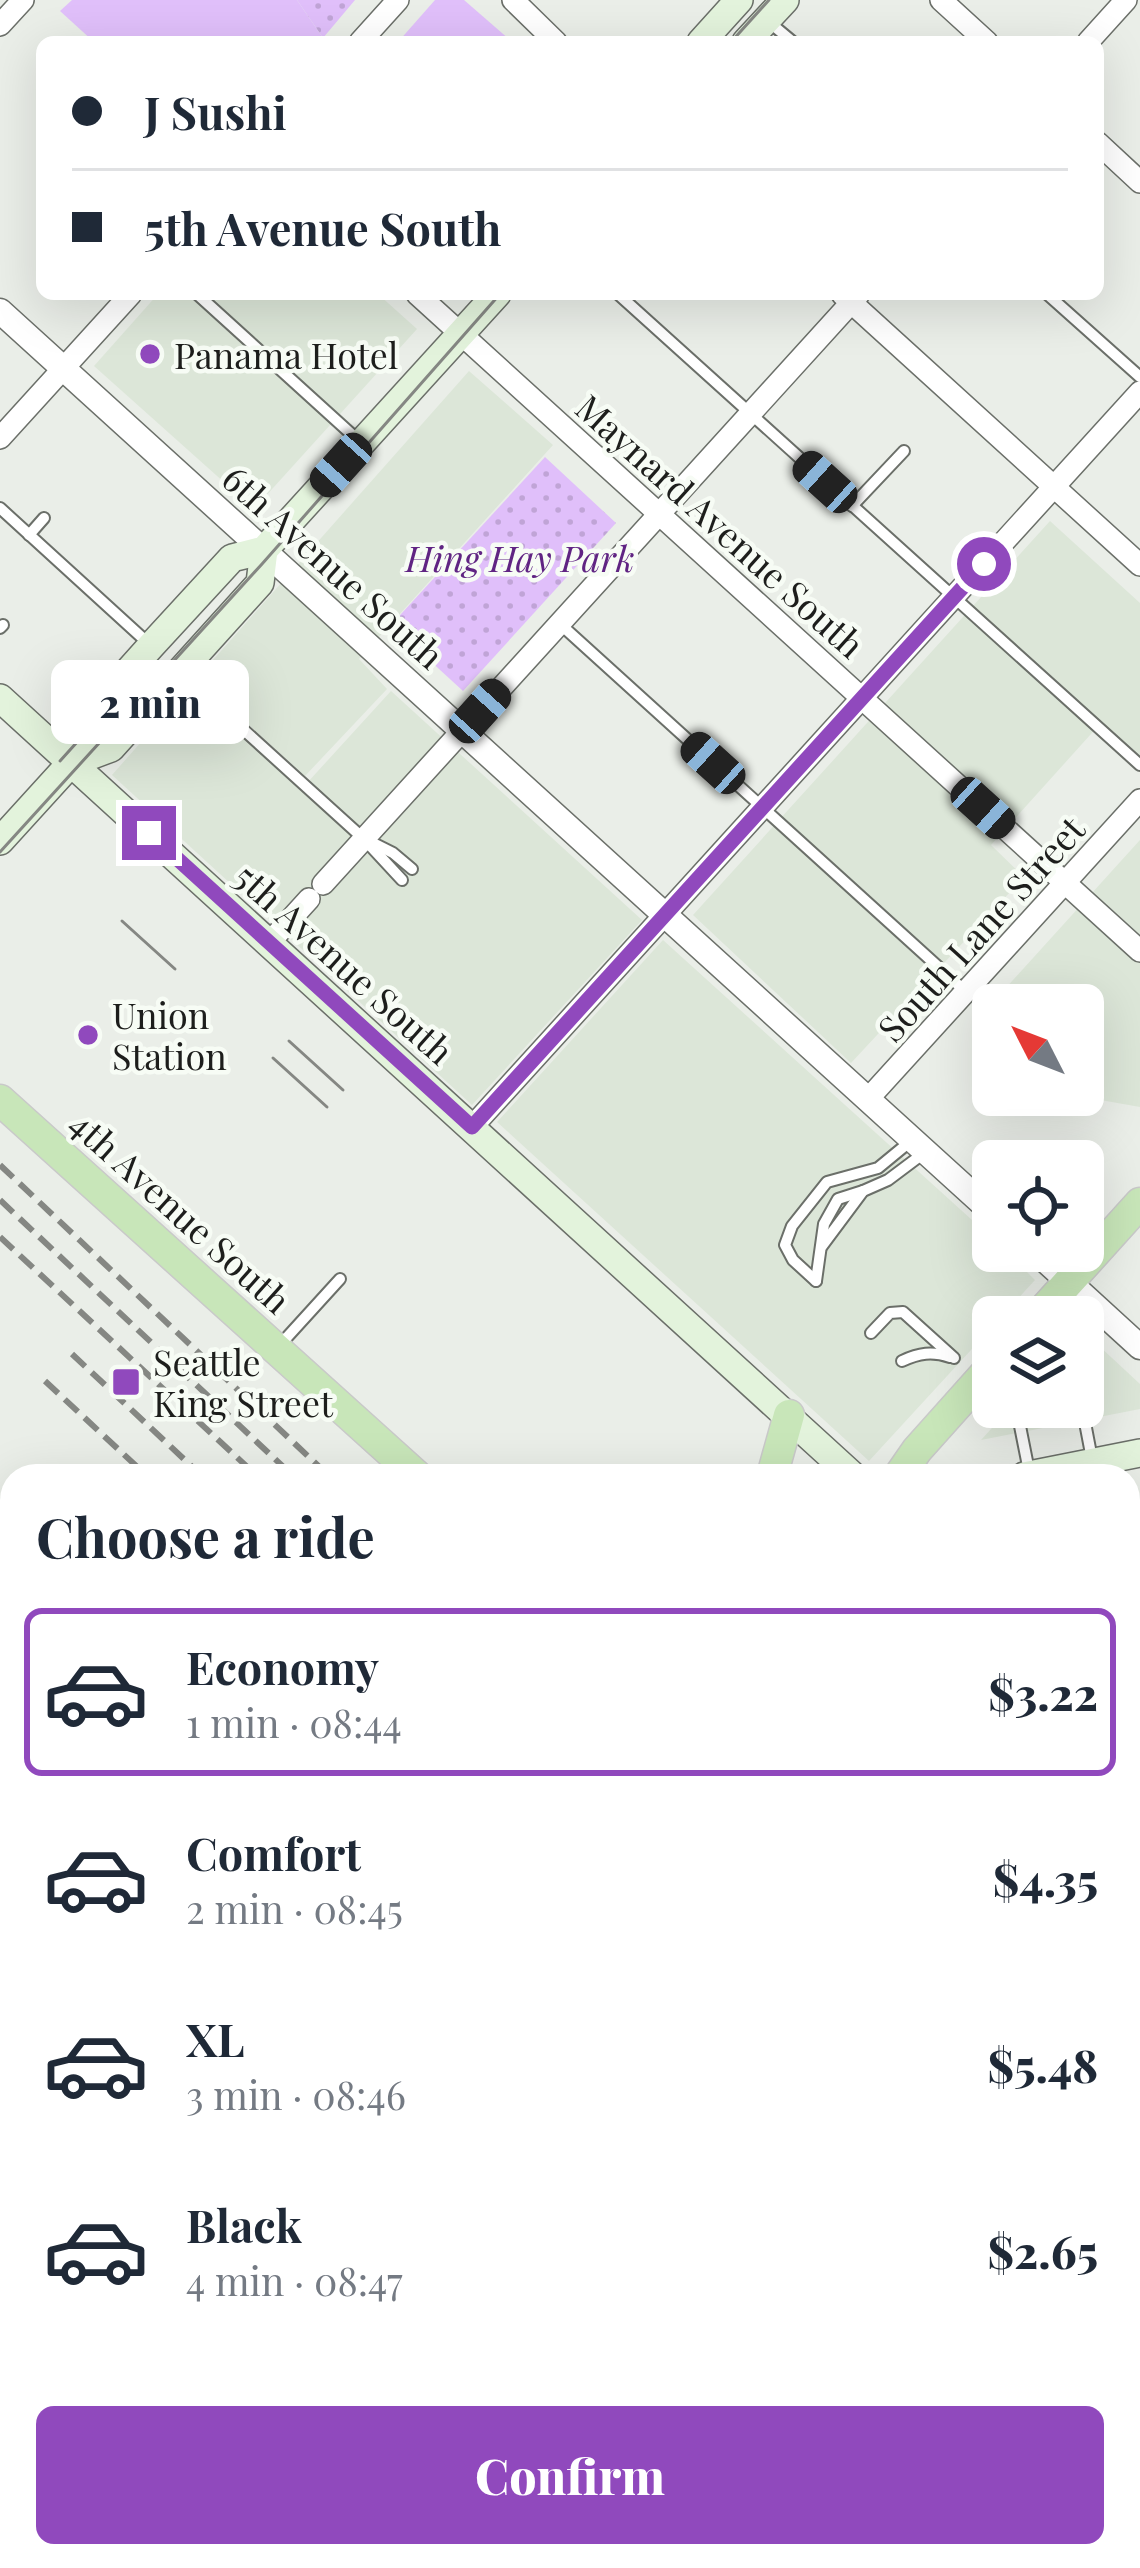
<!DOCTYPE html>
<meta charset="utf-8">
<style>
body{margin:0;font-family:"Playfair Display",serif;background:#f2f2f3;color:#1f2937;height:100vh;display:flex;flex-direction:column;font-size:45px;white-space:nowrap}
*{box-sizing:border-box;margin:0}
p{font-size:39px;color:#747a83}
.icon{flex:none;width:66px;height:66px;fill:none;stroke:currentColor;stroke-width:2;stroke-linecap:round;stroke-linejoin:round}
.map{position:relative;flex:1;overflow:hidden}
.details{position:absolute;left:0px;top:1464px;width:1140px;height:1104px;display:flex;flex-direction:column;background:#fff;border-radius:36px 36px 0 0;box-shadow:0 12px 48px #0002}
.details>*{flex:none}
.banner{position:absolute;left:36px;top:36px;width:1068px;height:264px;border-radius:18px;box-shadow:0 12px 48px #0002;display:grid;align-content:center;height:264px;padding:0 36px;background:#fff}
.needle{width:78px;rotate:312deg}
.controls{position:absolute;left:972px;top:984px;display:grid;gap:24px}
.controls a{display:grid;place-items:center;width:132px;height:132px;border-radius:18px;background:#fff;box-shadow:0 12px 48px #0002;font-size:60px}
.end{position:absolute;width:54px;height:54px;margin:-27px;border:15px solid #9049bd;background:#fff;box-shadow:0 0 0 6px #fff}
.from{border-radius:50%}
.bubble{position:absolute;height:84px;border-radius:18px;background:#fff;box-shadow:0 12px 48px #0002;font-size:39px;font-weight:800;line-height:84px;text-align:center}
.car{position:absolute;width:36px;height:72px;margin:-36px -18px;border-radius:15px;box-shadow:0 0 9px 3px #0007;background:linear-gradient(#222 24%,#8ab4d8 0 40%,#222 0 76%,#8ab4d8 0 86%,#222 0)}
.banner b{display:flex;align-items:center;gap:42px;height:114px;font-size:45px}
.banner b+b{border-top:3px solid #e0e1e3}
.banner i{width:30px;height:30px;background:#1f2937}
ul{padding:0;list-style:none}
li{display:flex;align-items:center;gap:36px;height:168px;margin:0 24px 18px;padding:0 12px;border:6px solid transparent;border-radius:18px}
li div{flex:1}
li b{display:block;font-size:45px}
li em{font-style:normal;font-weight:800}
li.on{border-color:#9049bd}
li>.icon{width:108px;height:108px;stroke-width:1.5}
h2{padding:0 36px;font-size:54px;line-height:144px}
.action{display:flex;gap:24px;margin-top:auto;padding:24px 36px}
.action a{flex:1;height:138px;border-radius:18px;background:#9049bd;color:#fff;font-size:48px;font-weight:800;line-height:138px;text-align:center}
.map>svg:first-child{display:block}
</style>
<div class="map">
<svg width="1140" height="2568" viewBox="0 0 1140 2568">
<defs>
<pattern id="grass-tufts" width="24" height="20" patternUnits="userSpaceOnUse" patternTransform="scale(3)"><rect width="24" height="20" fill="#e0bffa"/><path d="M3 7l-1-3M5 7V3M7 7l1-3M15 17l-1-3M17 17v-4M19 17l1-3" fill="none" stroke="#c0a4d6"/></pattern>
<pattern id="park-dots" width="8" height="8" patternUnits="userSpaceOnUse" patternTransform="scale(3)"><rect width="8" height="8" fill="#e0bffa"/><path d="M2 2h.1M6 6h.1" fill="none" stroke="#c0a4d6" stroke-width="1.8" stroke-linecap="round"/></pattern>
</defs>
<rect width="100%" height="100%" fill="#eaeee8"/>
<g fill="#dce6d8">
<path d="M158 294H378L417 329 254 509 94 366Z"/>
<path d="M469 371 553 445 359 659 387 689 305 776 197 678Z"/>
<path d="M1050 521 1140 603V758L1100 724 991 845 1024 877 851 1063 693 915Z"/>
<path d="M194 682 307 783 391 691 642 920 472 1105 112 775Z"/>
<path d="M1140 840V1107L1072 1095H1083V1005H993V1022L983 1013Z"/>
<path d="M663 940 993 1239V1251H1006L1035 1280 1001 1317H993V1326L869 1461 497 1122Z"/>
<path d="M1083 1331 1140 1384V1409L981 1440 1011 1407H1083Z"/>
<path d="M0 1497 12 1507V1658L0 1671Z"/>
</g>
<path fill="url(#grass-tufts)" d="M1128 2196 1140 2206V2289L1128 2275Z"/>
<g fill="url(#park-dots)">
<path d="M297 0H355L323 38Z"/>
<path d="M545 457 616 523 463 691 391 625Z"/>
</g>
<g fill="#e0bffa">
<path d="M72 0H297L323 38 320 42H94L60 11Z"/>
<path d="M435 0H464L510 40 398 42Z"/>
<path d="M264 2556H736L723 2568H278Z"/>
</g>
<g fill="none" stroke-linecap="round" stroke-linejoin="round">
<defs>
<g id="service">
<path d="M769 22 793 42"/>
<path d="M197 294 359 441"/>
<path d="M618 294 1140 765"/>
<path d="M1047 294 1140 377"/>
<path d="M852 506 904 451"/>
<path d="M0 508 148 643"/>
<path d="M29 535 44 518"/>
<path d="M559 623 966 992"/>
<path d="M0 628 3 625"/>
<path d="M182 674 364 839 402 880"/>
<path d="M367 840 393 853 412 869"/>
<path d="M822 1246 863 1191 888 1180 924 1153"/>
<path d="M816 1281 793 1260 785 1245 792 1226 827 1182 878 1168 912 1140"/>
<path d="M816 1281 824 1224 838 1199 863 1191"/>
<path d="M871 1333 890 1313 903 1312 954 1358"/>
<path d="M279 1346 340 1279"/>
<path d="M902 1361C919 1353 932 1351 950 1357"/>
<path d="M1008 1407 1018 1416 1029 1471"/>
<path d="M1082 1407 1092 1459"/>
<path d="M1018 1416 1053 1407"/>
<path d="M1128 1791 1140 1797"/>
<path d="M0 1857 12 1868"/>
<path d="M149 2568 161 2556"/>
</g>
<path id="pedestrian" d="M0 2491 12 2493"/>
<g id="minor">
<path d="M513 0 556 42"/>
<path d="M941 0 987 42"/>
<path d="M0 25 23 0"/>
<path d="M360 42 398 0"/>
<path d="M1088 42 1126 0"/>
<path d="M1098 143 1140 182"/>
<path d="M417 294 1140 951"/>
<path d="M842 294 1140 565"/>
<path d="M0 438 131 294"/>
<path d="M323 884 859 294"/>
<path d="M269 943 309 899"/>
<path d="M868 1099 1140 800"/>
<path d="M472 1127 1140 392"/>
<path d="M0 2344 12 2355"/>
<path d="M234 2556 247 2568"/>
<path d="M76 2568 87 2556"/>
</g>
<g id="tertiary">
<path d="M0 311 993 1213"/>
<path d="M1035 1251 1140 1347"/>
</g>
<g id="secondary">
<path d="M701 42 739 0"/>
<path d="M746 42 785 0"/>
<path d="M0 698 853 1476"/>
<path d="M71 763 111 748 260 583 264 550"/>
<path d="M0 841 71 763 82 723 151 646 232 558 264 550 497 294"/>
<path d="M1024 1476 1140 1453"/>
</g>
<g id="primary">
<path d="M0 1100 417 1476"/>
<path d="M1037 1317 1140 1203"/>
<path d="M772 1476 789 1415"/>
<path d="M899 1476 917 1450 993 1365"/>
<path d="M1128 2122 1140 2133"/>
</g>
<path id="motorway" d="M1128 2313 1140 2326"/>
</defs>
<use href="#service" stroke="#6b6f69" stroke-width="14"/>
<use href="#pedestrian" stroke="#6b6f69" stroke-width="18"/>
<use href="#minor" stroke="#6b6f69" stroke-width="24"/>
<use href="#tertiary" stroke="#6b6f69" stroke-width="27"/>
<use href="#secondary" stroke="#6b6f69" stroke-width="30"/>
<use href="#primary" stroke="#c9c9c9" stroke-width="33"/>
<use href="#motorway" stroke="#c9c9c9" stroke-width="39"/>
<use href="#service" stroke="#fff" stroke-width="10"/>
<use href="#pedestrian" stroke="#fff" stroke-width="15"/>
<use href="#minor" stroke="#fff" stroke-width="21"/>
<use href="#tertiary" stroke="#fff" stroke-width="24"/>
<use href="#secondary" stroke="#e3f3dc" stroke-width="27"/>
<use href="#primary" stroke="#c8e6b9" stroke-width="30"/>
<use href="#motorway" stroke="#a3d68b" stroke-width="36"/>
<g stroke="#858783" stroke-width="3">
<path d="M731 42 769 0"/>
<path d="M60 761 124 690"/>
<path d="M0 852 262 564 500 294"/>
<path d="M122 921 175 969"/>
<path d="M289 1041 343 1090"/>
<path d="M273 1058 327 1107"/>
<path d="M1128 1735 1140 1741"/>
<path d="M1128 1758 1140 1765"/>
<path d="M1128 1784 1140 1790"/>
<path d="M1128 1815 1140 1821"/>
</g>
<g stroke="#858783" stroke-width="6" stroke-dasharray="18 9" stroke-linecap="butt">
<path d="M0 1165 329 1476"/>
<path d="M0 1200 293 1476"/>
<path d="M0 1237 257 1476"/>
<path d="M72 1354 202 1476"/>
<path d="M45 1381 147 1476"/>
<path d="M1128 2409 1140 2425"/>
<path d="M1128 2487 1140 2502"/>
</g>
</g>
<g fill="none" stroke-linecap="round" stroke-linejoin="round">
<path stroke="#9049bd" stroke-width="15" d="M149 833 472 1127 984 564"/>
</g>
<g fill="#9049bd" stroke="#f7fcf5" stroke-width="4.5">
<circle cx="150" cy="354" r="12"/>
<circle cx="88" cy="1035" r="12"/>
<rect x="111" y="1367" width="30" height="30" rx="6"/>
</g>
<g text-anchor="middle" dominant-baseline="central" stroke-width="9" stroke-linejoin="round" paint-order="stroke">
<g font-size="36" fill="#1d1e1c" stroke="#f7fcf5" text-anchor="start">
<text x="174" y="354">Panama Hotel</text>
<text x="112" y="1014">Union<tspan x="112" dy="41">Station</tspan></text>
<text x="153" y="1361">Seattle<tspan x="153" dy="41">King Street</tspan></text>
</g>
<g font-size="36" fill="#1d1e1c" stroke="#f7fcf5">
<text transform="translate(721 525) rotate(42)">Maynard Avenue South</text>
<text transform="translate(334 566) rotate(42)">6th Avenue South</text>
<text transform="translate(980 928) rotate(-48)">South Lane Street</text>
<text transform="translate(345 963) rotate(42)">5th Avenue South</text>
<text transform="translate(181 1211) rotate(42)">4th Avenue South</text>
</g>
<g font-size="36" font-style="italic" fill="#602483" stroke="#f7fcf5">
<text x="520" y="557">Hing Hay Park</text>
</g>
</g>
</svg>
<div class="controls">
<a><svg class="needle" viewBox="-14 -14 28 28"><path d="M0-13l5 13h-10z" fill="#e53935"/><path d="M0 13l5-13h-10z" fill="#747a83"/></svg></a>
<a><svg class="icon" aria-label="locate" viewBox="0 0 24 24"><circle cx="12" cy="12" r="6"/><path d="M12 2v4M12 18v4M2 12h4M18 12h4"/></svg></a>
<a><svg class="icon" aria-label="layers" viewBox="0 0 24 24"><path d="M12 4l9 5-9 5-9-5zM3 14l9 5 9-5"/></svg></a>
</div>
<i class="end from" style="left:984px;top:564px"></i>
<i class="end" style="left:149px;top:833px"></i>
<div class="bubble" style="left:51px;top:660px;width:198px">2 min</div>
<i class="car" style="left:341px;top:465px;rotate:222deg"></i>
<i class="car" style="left:825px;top:482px;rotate:312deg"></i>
<i class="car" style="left:480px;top:711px;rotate:42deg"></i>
<i class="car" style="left:713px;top:763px;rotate:312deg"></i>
<i class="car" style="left:983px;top:808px;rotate:132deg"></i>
<div class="banner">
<b><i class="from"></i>J Sushi</b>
<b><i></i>5th Avenue South</b>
</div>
<section class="details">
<h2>Choose a ride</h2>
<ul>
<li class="on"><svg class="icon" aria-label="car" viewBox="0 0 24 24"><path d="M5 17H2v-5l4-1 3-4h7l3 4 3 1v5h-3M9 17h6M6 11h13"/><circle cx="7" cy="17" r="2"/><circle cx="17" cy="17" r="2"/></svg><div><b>Economy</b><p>1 min · 08:44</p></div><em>$3.22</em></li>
<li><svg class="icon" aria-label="car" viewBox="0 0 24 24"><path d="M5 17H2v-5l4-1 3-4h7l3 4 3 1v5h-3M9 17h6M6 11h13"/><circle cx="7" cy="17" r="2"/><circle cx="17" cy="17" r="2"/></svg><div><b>Comfort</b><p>2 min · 08:45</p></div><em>$4.35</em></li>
<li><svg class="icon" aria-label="car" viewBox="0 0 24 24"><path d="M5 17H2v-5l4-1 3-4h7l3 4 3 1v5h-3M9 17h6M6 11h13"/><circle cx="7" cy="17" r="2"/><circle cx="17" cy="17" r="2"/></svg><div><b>XL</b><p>3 min · 08:46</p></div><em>$5.48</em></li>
<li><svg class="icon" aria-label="car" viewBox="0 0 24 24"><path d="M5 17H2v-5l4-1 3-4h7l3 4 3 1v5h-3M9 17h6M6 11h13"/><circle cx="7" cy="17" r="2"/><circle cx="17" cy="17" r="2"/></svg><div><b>Black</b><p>4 min · 08:47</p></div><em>$2.65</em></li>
</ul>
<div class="action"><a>Confirm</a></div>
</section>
</div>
